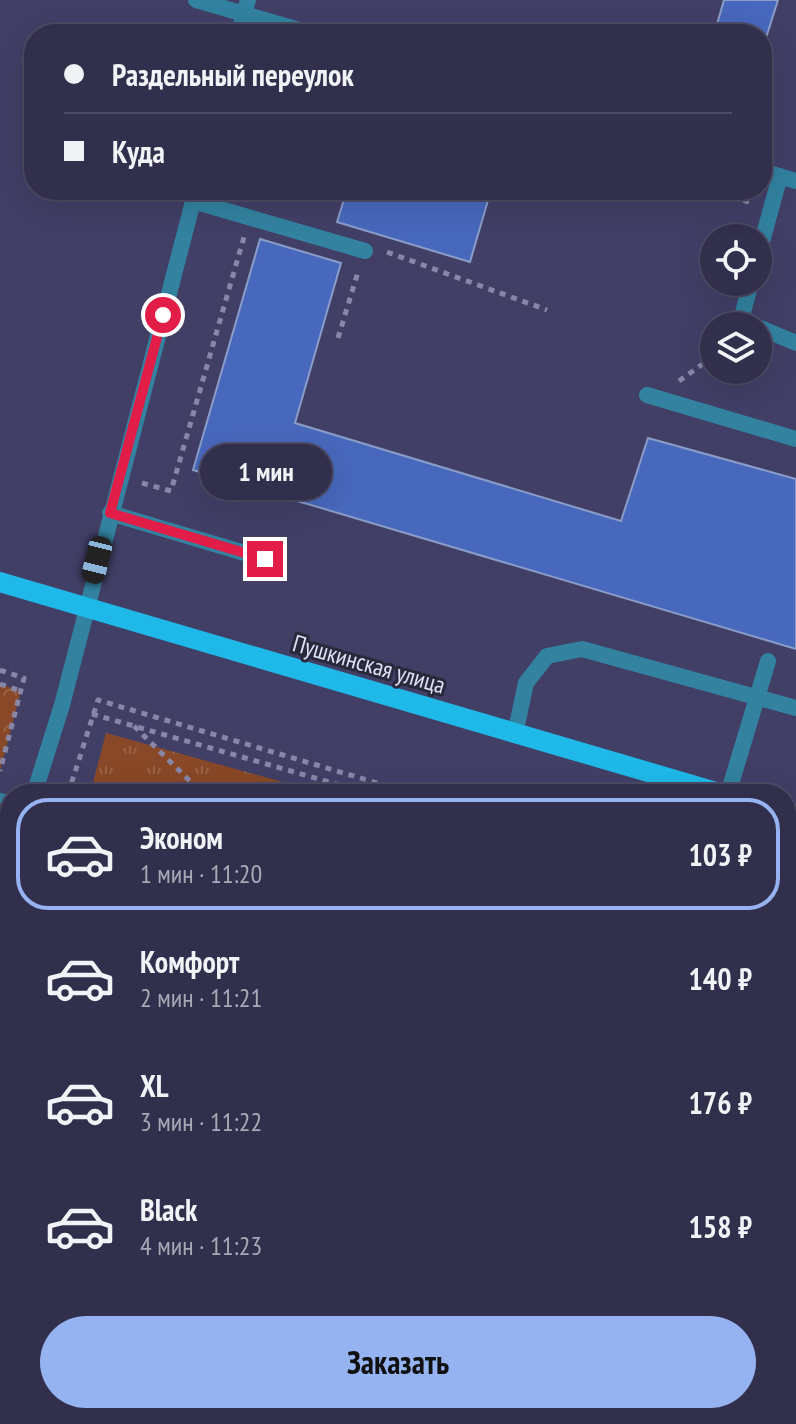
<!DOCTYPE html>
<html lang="ru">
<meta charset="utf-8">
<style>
body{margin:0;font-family:"PT Sans Narrow",sans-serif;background:#3d3b57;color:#f1f3f6;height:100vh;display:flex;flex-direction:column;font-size:30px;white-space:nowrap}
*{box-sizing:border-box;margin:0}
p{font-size:26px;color:#a8a9b6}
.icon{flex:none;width:44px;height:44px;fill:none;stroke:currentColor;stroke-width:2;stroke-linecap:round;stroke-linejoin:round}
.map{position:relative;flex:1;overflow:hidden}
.side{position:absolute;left:0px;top:784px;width:796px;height:640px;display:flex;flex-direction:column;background:#322f4d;border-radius:32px 32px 0 0;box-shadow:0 8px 32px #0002,0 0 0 2px #4d4a65}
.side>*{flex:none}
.guide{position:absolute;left:24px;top:24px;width:748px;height:176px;border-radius:32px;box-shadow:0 8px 32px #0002,0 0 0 2px #4d4a65;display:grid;align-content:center;height:176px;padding:0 40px;background:#322f4d}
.tools{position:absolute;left:700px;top:224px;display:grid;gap:16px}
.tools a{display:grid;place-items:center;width:72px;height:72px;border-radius:50%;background:#322f4d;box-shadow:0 8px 32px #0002,0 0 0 2px #4d4a65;font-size:40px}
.end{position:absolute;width:36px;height:36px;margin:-18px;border:10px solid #e11d48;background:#fff;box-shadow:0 0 0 4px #fff}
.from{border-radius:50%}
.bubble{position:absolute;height:56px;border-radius:28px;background:#322f4d;box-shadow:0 8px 32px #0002,0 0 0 2px #4d4a65;font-size:26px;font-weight:700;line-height:56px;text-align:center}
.car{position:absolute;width:24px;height:48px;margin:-24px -12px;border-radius:10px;box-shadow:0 0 6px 2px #0007;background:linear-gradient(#222 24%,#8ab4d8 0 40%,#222 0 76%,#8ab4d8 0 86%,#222 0)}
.guide b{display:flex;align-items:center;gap:28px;height:76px;font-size:30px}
.guide b+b{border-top:2px solid #4d4a65}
.guide i{width:20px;height:20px;background:#f1f3f6}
ul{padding:14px 0 0;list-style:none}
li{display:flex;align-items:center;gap:24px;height:112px;margin:0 16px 12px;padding:0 24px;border:4px solid transparent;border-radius:32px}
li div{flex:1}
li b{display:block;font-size:30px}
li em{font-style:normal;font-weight:700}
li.current{border-color:#95b2f1}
li>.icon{width:72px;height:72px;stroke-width:1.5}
.button{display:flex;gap:16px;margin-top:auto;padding:16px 40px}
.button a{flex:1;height:92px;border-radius:48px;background:#95b2f1;color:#111;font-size:32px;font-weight:700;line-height:92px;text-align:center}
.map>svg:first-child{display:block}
</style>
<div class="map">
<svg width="796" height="1424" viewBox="0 0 796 1424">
<defs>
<pattern id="forest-crowns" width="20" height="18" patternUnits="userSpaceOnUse" patternTransform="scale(2)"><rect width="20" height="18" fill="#894827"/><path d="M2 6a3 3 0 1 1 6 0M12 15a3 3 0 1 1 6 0" fill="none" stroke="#996247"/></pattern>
<pattern id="park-tufts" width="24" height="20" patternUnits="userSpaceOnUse" patternTransform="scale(2)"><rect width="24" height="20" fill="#894827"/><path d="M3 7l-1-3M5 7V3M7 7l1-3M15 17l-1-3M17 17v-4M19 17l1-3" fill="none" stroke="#996247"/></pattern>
</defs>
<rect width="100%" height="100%" fill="#423f67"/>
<path fill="#894827" d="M786 926 796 929V1004L786 1002Z"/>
<path fill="url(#forest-crowns)" d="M0 684 21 691 0 771Z"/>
<g fill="url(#park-tufts)">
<path d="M106 733 322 793V794H90Z"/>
<path d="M10 1095V1266L0 1263V1133Z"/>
</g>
<g fill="#4868bd" stroke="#8a9dc8" stroke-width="2">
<path d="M724 0H778L766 38 762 34 717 24Z"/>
<path d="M347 190H491L470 262 337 222Z"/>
<path d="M260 239 341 263 295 423 621 521 648 438 796 479V649L193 470Z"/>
</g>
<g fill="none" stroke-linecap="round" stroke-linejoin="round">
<g stroke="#8987a8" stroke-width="5" stroke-dasharray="6 6" stroke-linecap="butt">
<path d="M709 190 749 202"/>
<path d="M387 252 547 310"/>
<path d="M338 338 358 272"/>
<path d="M679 381 714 356"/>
<path d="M142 483 171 491 244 237"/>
<path d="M0 670 24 678 0 771"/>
<path d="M0 684 21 691"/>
<path d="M92 714 371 794"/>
<path d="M134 726 203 794"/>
<path d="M68 794 98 700 414 794"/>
<path d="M786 905 796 907"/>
<path d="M786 914 796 917"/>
<path d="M0 1034 10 998"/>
<path d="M0 1174 10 1177"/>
<path d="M0 1242 10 1245"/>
<path d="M786 1244 796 1247"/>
<path d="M786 1340 796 1304"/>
<path d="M89 1414 124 1424"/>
<path d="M48 1424 53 1414"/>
<path d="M183 1424 185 1414"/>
<path d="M374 1424 376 1414"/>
<path d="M430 1424 432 1414"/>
<path d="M763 1424 766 1414"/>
</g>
<g stroke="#3282a0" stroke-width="16">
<path d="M193 201 365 251"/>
<path d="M758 256 780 176"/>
<path d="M751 282 741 320 755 326"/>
<path d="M758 327 796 343"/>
<path d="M647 395 796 439"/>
<path d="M110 513 265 559"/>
<path d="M515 734 526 683 547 656 582 649 796 708"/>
<path d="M728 794 768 661"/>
<path d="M0 801 10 803"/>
<path d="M786 1039 796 1042"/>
<path d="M786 1163 796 1165"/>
<path d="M0 1319 10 1321"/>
<path d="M0 1412 10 1371"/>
</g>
<g stroke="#3282a0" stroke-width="16">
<path d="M196 0 313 34"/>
<path d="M238 34 248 0"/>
<path d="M762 171 796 181"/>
<path d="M34 794 62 705 196 190"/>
<path d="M0 910 10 876"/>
</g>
<g stroke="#1fb9e9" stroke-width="20">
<path d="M0 582 723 794"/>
<path d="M786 812 796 815"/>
</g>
</g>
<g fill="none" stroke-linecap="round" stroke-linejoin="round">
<path stroke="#e11d48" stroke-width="10" d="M163 315 110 513 265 559"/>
</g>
<g text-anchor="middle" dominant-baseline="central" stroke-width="6" stroke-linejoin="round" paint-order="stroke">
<g font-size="24" fill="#e0e0f8" stroke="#2a293b">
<text transform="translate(369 664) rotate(16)">Пушкинская улица</text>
</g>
</g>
</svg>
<div class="tools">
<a><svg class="icon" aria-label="locate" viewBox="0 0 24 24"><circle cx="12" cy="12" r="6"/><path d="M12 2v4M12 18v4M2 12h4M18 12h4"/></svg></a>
<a><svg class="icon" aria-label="layers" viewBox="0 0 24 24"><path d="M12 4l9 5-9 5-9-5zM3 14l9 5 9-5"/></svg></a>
</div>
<i class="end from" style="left:163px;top:315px"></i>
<i class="end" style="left:265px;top:559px"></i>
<div class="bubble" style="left:200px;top:444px;width:132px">1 мин</div>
<i class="car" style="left:97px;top:560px;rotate:194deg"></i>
<div class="guide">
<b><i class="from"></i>Раздельный переулок</b>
<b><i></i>Куда</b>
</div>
<section class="side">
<ul>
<li class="current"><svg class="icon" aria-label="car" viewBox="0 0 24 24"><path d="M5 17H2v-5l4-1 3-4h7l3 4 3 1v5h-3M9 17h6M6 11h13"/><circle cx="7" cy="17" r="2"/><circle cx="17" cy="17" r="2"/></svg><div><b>Эконом</b><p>1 мин · 11:20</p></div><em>103 ₽</em></li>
<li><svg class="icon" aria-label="car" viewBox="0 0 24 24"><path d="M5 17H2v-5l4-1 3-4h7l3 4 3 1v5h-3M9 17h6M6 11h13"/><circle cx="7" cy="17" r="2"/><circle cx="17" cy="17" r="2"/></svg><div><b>Комфорт</b><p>2 мин · 11:21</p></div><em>140 ₽</em></li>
<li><svg class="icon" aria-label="car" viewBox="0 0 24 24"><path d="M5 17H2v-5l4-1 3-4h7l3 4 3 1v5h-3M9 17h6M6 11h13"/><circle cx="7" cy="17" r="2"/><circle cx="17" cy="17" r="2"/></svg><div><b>XL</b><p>3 мин · 11:22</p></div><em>176 ₽</em></li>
<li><svg class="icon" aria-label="car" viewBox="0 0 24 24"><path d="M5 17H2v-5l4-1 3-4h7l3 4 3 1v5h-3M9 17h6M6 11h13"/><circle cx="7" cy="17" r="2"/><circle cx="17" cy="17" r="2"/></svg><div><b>Black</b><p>4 мин · 11:23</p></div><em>158 ₽</em></li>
</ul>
<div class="button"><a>Заказать</a></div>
</section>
</div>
